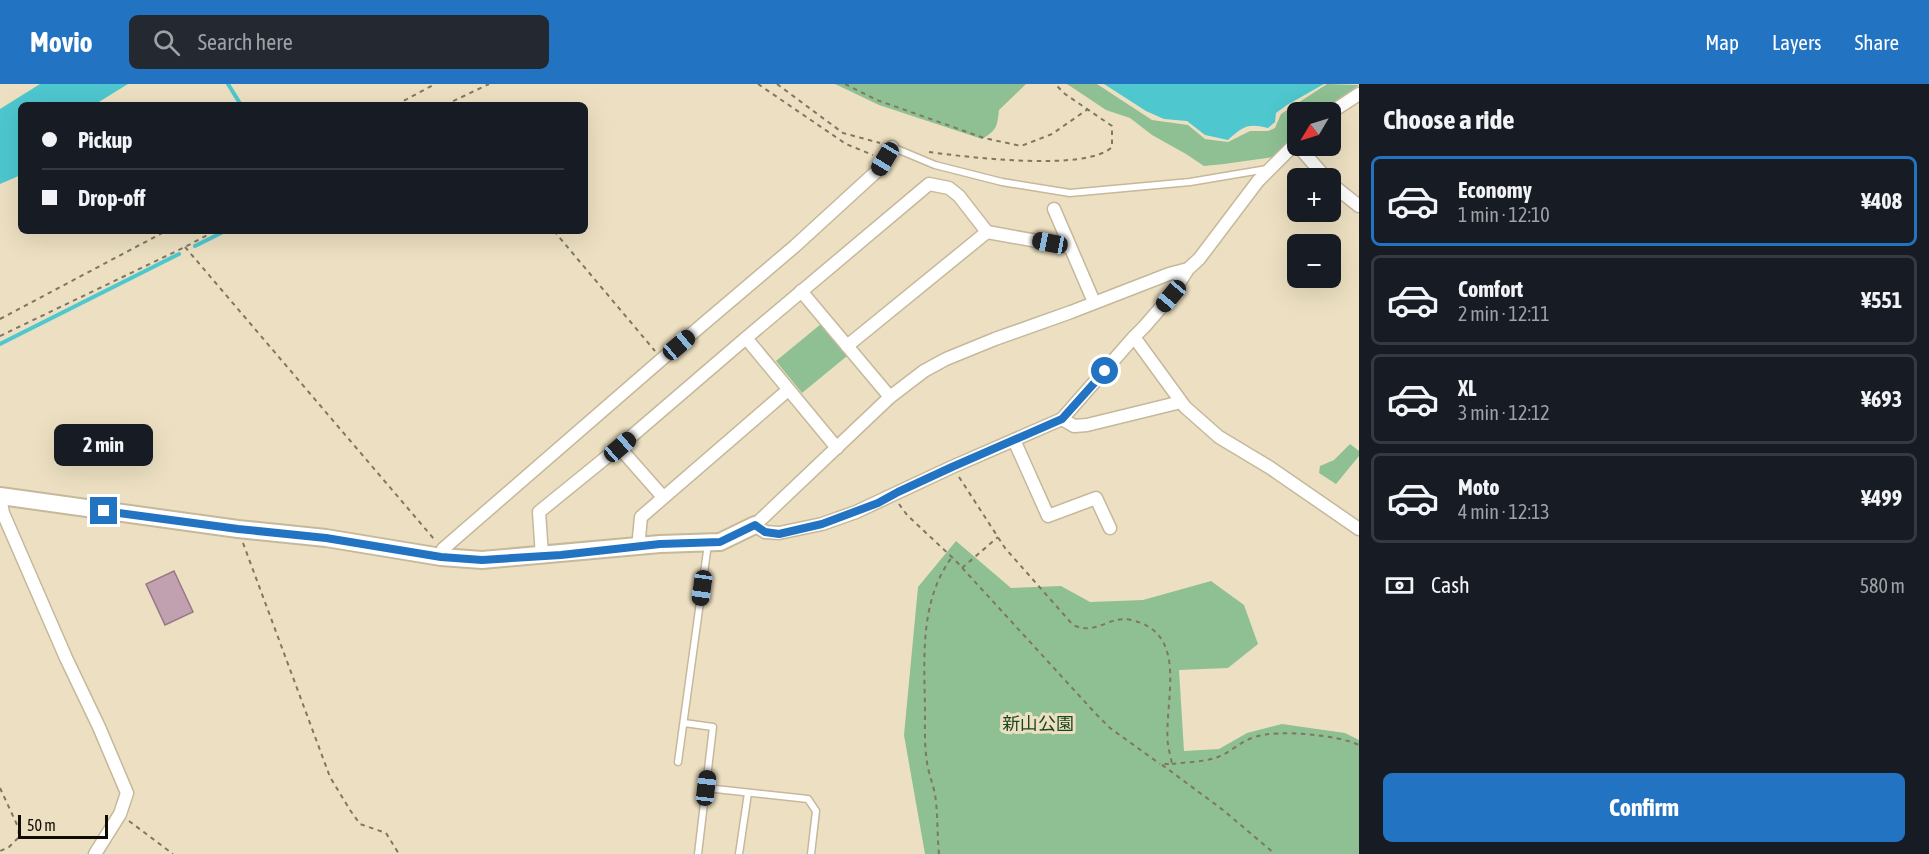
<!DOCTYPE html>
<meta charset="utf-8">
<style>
body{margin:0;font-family:"Asap Condensed","Noto Sans JP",sans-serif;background:#242831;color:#f1f3f6;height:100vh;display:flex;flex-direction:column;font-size:22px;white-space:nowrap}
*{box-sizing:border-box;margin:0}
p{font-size:20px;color:#9ea1a6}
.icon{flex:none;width:33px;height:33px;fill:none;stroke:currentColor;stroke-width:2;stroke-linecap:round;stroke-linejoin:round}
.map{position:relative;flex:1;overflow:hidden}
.side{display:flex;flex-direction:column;background:#171b24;width:570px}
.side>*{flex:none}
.banner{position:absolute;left:18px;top:18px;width:570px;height:132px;border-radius:9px;box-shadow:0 6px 24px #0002;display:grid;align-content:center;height:132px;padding:0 24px;background:#171b24}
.needle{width:39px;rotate:232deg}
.fabs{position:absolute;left:1287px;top:18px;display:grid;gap:12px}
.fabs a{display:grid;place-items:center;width:54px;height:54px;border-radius:9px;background:#171b24;box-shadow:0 6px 24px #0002;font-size:30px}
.scale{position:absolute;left:18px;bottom:15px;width:90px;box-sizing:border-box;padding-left:6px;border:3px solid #100b03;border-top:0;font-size:16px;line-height:21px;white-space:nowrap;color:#100b03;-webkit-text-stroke:4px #ede0c2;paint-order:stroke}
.end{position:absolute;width:27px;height:27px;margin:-14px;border:8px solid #2273c2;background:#fff;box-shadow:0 0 0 3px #fff}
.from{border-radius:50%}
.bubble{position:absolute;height:42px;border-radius:9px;background:#171b24;box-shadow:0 6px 24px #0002;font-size:20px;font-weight:700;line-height:42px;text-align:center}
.car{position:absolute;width:18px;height:36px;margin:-18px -9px;border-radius:8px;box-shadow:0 0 4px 2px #0007;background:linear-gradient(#222 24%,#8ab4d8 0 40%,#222 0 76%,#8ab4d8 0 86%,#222 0)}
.banner b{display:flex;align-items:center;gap:21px;height:57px;font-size:22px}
.banner b+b{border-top:2px solid #363941}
.banner i{width:15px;height:15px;background:#f1f3f6}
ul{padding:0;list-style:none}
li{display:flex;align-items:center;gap:18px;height:90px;margin:0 12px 9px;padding:0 12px;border:3px solid #363941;border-radius:9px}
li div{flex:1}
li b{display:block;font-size:22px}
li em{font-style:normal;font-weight:700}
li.active{border-color:#2273c2}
li>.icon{width:54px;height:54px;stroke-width:1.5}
h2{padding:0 24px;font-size:27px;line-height:72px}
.pay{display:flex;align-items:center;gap:15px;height:66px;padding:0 24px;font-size:22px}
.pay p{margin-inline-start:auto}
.action{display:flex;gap:12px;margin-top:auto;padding:12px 24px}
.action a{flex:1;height:69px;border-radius:9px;background:#2273c2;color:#fff;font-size:24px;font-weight:700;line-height:69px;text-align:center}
header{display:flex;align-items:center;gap:36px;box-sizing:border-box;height:84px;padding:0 30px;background:#2273c2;color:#fff}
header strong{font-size:28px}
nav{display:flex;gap:33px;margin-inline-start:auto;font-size:21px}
.search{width:420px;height:54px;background:#242831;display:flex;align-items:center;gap:15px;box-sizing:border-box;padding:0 21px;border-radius:9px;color:#9ea1a6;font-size:22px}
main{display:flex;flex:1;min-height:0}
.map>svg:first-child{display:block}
</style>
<header>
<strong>Movio</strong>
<div class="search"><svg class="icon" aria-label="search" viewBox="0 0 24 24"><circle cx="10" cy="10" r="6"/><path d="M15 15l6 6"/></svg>Search here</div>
<nav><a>Map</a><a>Layers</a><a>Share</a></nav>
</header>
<main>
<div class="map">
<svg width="1359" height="770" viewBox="0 0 1359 770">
<rect width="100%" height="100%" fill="#ede0c2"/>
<g fill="#8ec093">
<path d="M835 0H1026L999 26C997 43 997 46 982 55L879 21Z"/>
<path d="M1067 0H1097L1152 36 1188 41 1205 55 1228 58 1250 47H1268L1275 44 1281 30 1327 0 1359 1 1321 28H1298L1297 49 1279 70 1273 73 1224 80 1204 82 1186 70 1152 51 1130 34 1106 26Z"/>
<path d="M821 240 847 272 802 309 776 277Z"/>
<path d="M1350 360 1359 367V372L1336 400 1319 389 1320 382 1334 376Z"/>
<path d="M956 457 1011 504 1061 502 1090 518 1143 516 1211 497 1244 521 1258 560 1228 584 1179 586 1184 667 1219 665 1247 649 1282 640 1345 649 1359 656V770H925L904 651 918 503Z"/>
</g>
<g fill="#4ec7cf">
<path d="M40 0H128L94 21H21V91L0 100V25Z"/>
<path d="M1104 0H1324L1287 21 1276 29 1275 38 1268 44C1248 39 1243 42 1228 56L1205 51 1187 37 1164 35 1146 27Z"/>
</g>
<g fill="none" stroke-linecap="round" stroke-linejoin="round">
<g stroke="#4ec7cf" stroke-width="4">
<path d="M228 0 241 21"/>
<path d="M195 162 225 147"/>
<path d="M0 260 179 170"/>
</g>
</g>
<path fill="#c1a1af" stroke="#967886" stroke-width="1.5" d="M174 487 193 528 165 541 146 500Z"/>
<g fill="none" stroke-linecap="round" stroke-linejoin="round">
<defs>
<g id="lane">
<path d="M892 63 935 81 1002 98 1070 109 1190 98 1267 85"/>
<path d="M684 639 713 643 698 770"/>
<path d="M678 678 708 460"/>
<path d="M706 704 808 715 816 727 811 770"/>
<path d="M739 770 748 709"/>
</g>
<g id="street">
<path d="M1330 29 1359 10"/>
<path d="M1298 62 1326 94"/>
<path d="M1330 99 1359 122"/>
<path d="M1054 125 1094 218"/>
<path d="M1188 185 1169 190 1071 228 995 255 946 275 924 287 890 313 755 441 765 448 779 449 822 440 856 428 952 383 1062 335 1134 253 1144 243 1171 212 1188 185 1199 175 1258 97 1298 57"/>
<path d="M801 207 890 313"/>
<path d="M1134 253 1185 323 1219 353 1269 383 1359 445"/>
<path d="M847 262 987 148"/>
<path d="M1062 335 1074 342 1087 341 1181 318"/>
<path d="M1014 356 1048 432 1096 414 1110 444"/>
<path d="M619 363 663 413"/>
<path d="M837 364 746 254 929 100 949 104 959 112 987 148 1070 163"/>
<path d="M0 413 3 429 66 574 99 643 127 709 120 730 95 770"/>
<path d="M638 464 641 433 788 306"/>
<path d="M542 472 539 428 619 363 746 254"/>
<path d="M441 473 443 465 662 275 795 162 877 87 892 63"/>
</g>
<path id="secondary" d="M0 412 238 445 326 454 441 473 482 476 660 460 720 458 755 441"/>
</defs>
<use href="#lane" stroke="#c5b89b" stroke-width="9"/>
<use href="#street" stroke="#c5b89b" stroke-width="15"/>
<use href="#secondary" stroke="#c5b89b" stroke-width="20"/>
<g stroke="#7f7663" stroke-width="2" stroke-dasharray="4.5 4.5" stroke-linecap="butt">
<path d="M758 0 846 60 873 71"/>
<path d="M777 0 843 49 880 59"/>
<path d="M845 0 877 16 984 54 1021 62 1052 50 1088 25"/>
<path d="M396 21 435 0"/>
<path d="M445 21 489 0"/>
<path d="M929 68C965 73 1087 88 1112 63V42L1065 10 1055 0"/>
<path d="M554 147 655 267"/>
<path d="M185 163 434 455"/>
<path d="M0 235 166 147"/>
<path d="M0 252 185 163 215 147"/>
<path d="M959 393 1005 464 1073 541C1097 552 1108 531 1131 536 1191 549 1163 619 1168 661 1169 667 1171 674 1172 680H1161L1223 726 1275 770"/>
<path d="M899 420 907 431 955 476 1096 630 1110 644 1160 680"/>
<path d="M243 459 330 693 350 726 360 740 386 749 399 770"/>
<path d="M962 484 998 453"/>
<path d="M1172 680C1187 678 1205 678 1218 673 1231 668 1241 657 1255 653 1277 645 1338 651 1359 661"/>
<path d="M0 704 19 745 18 754 9 763 0 767"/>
<path d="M129 737 173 770"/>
<path d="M939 770C937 750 938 730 935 710 933 701 930 693 928 684 924 664 925 643 925 624 924 572 920 516 952 473"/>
</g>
<use href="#lane" stroke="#fff" stroke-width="6"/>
<use href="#street" stroke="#fff" stroke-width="12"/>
<use href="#secondary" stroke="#fff" stroke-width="16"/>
</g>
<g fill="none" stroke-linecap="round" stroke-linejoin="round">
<path stroke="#2273c2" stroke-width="8" d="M104 427 238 445 326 454 441 473 482 476 561 471 660 460 720 458 755 441 765 448 779 450 822 440 878 419 898 408 952 383 1062 335 1105 287"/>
</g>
<g text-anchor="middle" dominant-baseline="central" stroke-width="6" stroke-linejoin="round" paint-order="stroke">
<g font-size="18" fill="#17461f" stroke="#ede0c2">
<text x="1038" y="639">新山公園</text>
</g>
</g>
</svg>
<div class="fabs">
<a><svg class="needle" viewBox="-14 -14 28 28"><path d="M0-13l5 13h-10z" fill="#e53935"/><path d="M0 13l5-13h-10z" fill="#9ea1a6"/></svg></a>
<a>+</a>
<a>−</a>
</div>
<div class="scale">50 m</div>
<i class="end from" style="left:1105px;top:287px"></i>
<i class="end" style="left:104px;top:427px"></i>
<div class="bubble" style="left:54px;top:340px;width:99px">2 min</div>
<i class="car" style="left:885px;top:75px;rotate:211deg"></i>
<i class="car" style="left:1050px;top:159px;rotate:281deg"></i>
<i class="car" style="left:1171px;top:212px;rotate:220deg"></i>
<i class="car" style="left:679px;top:261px;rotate:50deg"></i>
<i class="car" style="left:620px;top:363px;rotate:49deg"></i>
<i class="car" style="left:702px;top:504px;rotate:188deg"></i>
<i class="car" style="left:706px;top:704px;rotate:7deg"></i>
<div class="banner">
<b><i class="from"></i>Pickup</b>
<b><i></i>Drop-off</b>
</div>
</div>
<section class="side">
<h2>Choose a ride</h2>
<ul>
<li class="active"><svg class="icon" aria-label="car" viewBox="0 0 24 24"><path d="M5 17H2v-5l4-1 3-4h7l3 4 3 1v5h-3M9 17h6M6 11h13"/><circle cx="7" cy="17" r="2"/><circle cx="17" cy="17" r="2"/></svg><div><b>Economy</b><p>1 min · 12:10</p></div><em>¥408</em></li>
<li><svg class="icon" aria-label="car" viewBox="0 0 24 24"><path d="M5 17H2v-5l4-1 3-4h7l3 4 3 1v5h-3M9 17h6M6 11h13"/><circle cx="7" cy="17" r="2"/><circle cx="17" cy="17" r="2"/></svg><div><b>Comfort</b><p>2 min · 12:11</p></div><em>¥551</em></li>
<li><svg class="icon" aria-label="car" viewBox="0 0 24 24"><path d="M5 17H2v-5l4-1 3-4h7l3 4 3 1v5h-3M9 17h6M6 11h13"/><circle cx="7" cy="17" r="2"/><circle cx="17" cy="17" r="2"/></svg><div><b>XL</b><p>3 min · 12:12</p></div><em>¥693</em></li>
<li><svg class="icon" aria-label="car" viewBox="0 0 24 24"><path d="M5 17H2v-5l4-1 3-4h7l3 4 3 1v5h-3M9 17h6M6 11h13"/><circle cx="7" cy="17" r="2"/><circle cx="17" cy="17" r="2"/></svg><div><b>Moto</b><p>4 min · 12:13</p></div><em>¥499</em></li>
</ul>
<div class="pay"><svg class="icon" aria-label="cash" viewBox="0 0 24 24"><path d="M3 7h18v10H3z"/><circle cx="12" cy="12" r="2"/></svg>Cash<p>580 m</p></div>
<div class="action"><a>Confirm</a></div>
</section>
</main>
